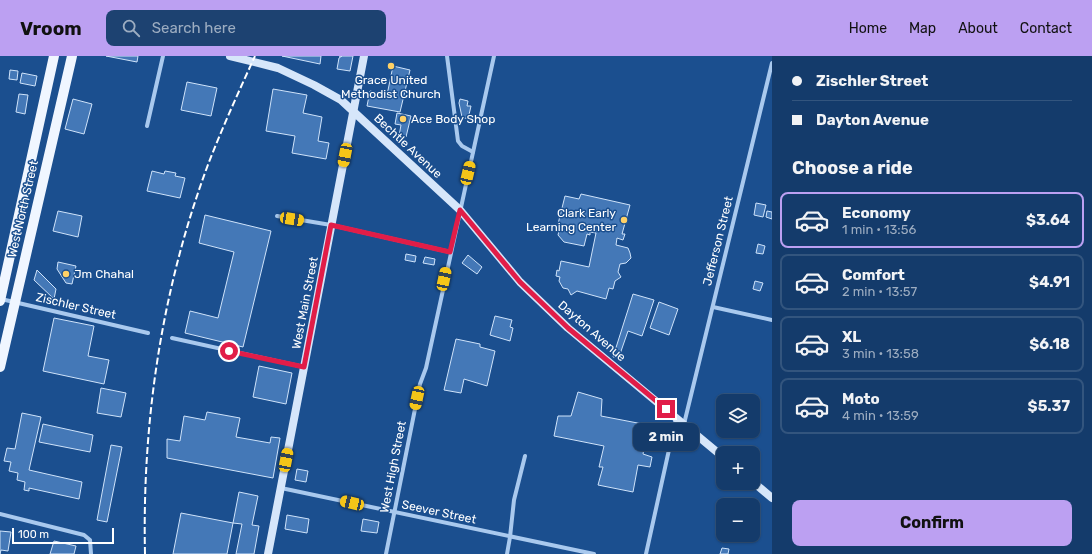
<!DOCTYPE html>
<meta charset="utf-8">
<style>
body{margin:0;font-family:Rubik,sans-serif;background:#1d4271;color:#f1f3f6;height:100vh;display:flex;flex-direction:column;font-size:15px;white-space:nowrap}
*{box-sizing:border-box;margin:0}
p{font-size:13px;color:#9dadc1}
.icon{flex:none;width:22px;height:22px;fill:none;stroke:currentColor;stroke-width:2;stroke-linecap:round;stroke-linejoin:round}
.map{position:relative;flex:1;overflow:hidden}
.sheet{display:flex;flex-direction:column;background:#143b6b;width:320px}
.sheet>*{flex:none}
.banner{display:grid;align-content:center;height:88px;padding:0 20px;background:#143b6b}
.tools{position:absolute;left:716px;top:338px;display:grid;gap:8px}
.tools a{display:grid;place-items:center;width:44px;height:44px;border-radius:8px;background:#143b6b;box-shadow:0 1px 3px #0004,0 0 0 1px #33557e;font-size:20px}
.scale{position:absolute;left:12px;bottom:10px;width:102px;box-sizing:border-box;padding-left:4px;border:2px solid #fff;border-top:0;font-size:11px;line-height:14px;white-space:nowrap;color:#fff;-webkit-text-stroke:3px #1b4f8f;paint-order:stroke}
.end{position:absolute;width:18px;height:18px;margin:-9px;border:5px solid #e11d48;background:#fff;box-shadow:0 0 0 2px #fff}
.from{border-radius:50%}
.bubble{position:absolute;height:28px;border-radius:8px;background:#143b6b;box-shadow:0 1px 3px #0004,0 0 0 1px #33557e;font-size:13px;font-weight:700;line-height:28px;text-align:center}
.car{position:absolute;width:12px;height:24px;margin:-12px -6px;border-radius:5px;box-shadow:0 0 3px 1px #0007;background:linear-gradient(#f5c518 24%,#345 0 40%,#f5c518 0 76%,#345 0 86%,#f5c518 0)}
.banner b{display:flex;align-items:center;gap:14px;height:38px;font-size:15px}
.banner b+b{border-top:1px solid #33557e}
.banner i{width:10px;height:10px;background:#f1f3f6}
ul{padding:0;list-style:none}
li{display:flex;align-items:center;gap:12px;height:56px;margin:0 8px 6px;padding:0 12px;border:2px solid #33557e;border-radius:8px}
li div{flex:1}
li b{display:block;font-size:15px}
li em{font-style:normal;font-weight:700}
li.active{border-color:#bca0f2}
li>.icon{width:36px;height:36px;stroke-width:1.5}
h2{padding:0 20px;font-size:18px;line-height:48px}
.primary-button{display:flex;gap:8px;margin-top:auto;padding:8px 20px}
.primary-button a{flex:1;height:46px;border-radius:8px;background:#bca0f2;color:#111;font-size:16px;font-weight:700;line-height:46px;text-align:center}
header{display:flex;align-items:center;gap:24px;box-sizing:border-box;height:56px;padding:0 20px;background:#bca0f2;color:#111}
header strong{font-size:19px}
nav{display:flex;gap:22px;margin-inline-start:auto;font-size:14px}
.search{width:280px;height:36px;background:#1d4271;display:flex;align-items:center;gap:10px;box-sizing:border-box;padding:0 14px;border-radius:8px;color:#9dadc1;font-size:15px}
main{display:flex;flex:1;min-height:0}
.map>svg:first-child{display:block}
</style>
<header>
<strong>Vroom</strong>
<div class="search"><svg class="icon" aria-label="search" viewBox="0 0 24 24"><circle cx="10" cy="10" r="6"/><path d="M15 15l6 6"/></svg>Search here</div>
<nav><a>Home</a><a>Map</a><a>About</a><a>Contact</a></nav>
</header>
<main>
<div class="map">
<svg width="772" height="498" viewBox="0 0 772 498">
<rect width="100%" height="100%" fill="#1b4f8f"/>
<g fill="#4478b7" stroke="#cfe3fa">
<path d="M106 0H138L137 6Z"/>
<path d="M282 0H321L320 8Z"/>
<path d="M339 0H353L350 15 337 13 339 2 342 0Z"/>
<path d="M393 10 410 14 400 56 367 50 370 35 387 39Z"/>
<path d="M10 14 18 15 17 24 9 23Z"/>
<path d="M22 17 37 20 35 30 20 27Z"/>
<path d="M187 26 217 32 211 60 181 54Z"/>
<path d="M273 33 307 39 303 57 322 61 318 85 329 87 326 103 292 97 295 80 266 75Z"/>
<path d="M19 38 28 39 25 58 16 56Z"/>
<path d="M73 43 92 48 84 78 65 73Z"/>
<path d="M460 43 468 45 467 50H471L468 63 462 61 459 47Z"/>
<path d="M397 57 411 60 406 81 399 80 401 69 395 68Z"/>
<path d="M152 115 164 118 165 115 176 117 175 120 185 122 180 142 147 135Z"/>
<path d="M581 138 630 149 622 178H625L623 184 617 182 616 189 628 192 630 197 631 202 626 207 620 208 618 216 621 221 615 225 613 233 609 232 606 243 577 235 571 239 568 233 563 232 559 225 560 221 556 220 557 214 559 215 561 205 589 211 596 177 590 176V179L587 178 584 190 564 186 558 179 560 171 562 169 558 168 565 140 579 143Z"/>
<path d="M756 147 766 149 763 161 754 159Z"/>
<path d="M58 155 82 160 78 181 53 175Z"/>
<path d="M767 155 772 156V163L766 161Z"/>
<path d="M205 159 271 175 243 291 185 277 190 255 218 262 234 196 199 187Z"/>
<path d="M758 188 765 190 763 198 756 197Z"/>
<path d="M406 198 416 200 415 206 405 204Z"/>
<path d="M468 199 482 211 477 218 462 207Z"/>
<path d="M425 201 435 203 434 209 423 207Z"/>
<path d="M58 206 76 210 72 228 66 227 57 213Z"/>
<path d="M37 214 56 233 54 243 34 224Z"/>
<path d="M755 225 763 227 760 235 753 233Z"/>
<path d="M633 238 654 244 642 280 628 275 619 301H613Z"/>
<path d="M659 246 678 253 669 279 650 272Z"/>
<path d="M495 260 512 264 510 271 513 272 510 285 490 279Z"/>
<path d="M54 262 94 270 88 300 109 304 104 328 43 315Z"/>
<path d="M456 283 480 288V291L495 295 487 330 464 323 461 337 444 334Z"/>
<path d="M259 310 292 317 286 348 253 341Z"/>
<path d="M101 332 126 337 121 361 97 357Z"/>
<path d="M578 336 602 343 601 360 648 369 643 398 652 401 650 411 638 409 633 436 598 429 603 411H599L604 390 554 380 558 360H571Z"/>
<path d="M207 356 240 362 236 381 270 387 271 381 280 382 273 422 167 402V383L180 385 184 360 205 364Z"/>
<path d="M22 357 41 361 29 414 82 426 79 443 29 432V435L24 434 25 426 17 424 18 417 9 415 11 406 4 405 7 392 15 393Z"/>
<path d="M43 368 93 379 90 396 39 386Z"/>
<path d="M111 389 122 391 107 466 97 464Z"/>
<path d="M297 413 308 415 306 426 295 424Z"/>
<path d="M239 436 258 440 252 469 259 470 254 498H236L242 468 233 467Z"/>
<path d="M181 457 233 467 227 498H173Z"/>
<path d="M287 459 309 463 307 477 285 473Z"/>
<path d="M363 463 379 466 377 477 361 475Z"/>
<path d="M0 475 11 476 8 495 1 494 0 498Z"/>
<path d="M54 485 76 490 74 498H50Z"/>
<path d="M722 492 729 493 728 498H720Z"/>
</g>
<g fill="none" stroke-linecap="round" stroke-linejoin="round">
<g stroke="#a9c9ee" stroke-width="4">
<path d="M447 0 458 85 462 90 473 96"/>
<path d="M147 70 163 0"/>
<path d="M277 160 331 169 450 196"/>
<path d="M1 243 148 277"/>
<path d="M713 251 772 264"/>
<path d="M172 282 304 311"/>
<path d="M684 368 772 7"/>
<path d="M281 432 594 498"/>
<path d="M0 458 84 479 90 484 91 498"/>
<path d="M386 498 420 328 426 312 494 0"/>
<path d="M507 498 510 481 514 444 525 400"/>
<path d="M646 498 676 362"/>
</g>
<g stroke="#d6e6fa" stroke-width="8">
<path d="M230 0 278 12 314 29 341 44 460 154 520 226 568 272 723 401"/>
<path d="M753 426 772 442"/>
<path d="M268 498 364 0"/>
</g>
<g stroke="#f0f6ff" stroke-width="10">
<path d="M0 245 54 0"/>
<path d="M0 311 72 0"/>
</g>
<path stroke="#fff" stroke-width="2" stroke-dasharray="7 3" stroke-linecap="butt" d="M145 498C142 364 162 231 209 106 223 70 239 35 255 0"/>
</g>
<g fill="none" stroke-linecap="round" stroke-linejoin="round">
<path stroke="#e11d48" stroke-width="5" d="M229 295 304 311 331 169 450 196 460 154 520 226 568 272 666 353"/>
</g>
<g fill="#ffd166" stroke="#1b4f8f" stroke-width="1.5">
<circle cx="391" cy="10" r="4"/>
<circle cx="403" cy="63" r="4"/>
<circle cx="624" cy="164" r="4"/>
<circle cx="66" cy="218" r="4"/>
</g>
<g text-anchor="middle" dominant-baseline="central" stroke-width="3" stroke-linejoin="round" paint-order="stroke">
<g font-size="12" fill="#fff" stroke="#1b4f8f" text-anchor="start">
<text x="391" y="24" text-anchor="middle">Grace United<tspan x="391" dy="14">Methodist Church</tspan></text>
<text x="411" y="63">Ace Body Shop</text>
<text x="616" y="157" text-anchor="end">Clark Early<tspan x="616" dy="14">Learning Center</tspan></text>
<text x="74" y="218">Jm Chahal</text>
</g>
<g font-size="12" fill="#fff" stroke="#1b4f8f">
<text transform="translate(408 90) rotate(43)">Bechtle Avenue</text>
<text transform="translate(23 153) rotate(-77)">West North Street</text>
<text transform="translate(718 185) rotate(-76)">Jefferson Street</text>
<text transform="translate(305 247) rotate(-79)">West Main Street</text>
<text transform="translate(76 250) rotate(13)">Zischler Street</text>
<text transform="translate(592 275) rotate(41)">Dayton Avenue</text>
<text transform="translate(393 411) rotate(-79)">West High Street</text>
<text transform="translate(439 456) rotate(12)">Seever Street</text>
</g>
</g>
</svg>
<div class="tools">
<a><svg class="icon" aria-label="layers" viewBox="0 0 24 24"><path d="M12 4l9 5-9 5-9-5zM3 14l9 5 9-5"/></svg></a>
<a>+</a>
<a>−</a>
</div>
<div class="scale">100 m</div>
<i class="end from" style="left:229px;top:295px"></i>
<i class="end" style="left:666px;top:353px"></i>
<div class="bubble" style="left:633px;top:367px;width:66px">2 min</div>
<i class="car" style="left:345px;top:99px;rotate:191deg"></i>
<i class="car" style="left:468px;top:117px;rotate:13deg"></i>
<i class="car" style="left:292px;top:163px;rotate:99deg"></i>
<i class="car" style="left:444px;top:223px;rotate:12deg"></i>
<i class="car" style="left:417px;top:342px;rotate:192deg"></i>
<i class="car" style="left:286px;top:404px;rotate:11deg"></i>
<i class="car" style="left:352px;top:447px;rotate:283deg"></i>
</div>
<section class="sheet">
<div class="banner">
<b><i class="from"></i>Zischler Street</b>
<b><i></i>Dayton Avenue</b>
</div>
<h2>Choose a ride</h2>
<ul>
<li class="active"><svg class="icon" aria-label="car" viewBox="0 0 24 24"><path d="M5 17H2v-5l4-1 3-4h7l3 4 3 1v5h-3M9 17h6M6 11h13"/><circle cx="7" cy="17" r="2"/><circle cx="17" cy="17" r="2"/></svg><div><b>Economy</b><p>1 min · 13:56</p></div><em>$3.64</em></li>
<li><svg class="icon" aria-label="car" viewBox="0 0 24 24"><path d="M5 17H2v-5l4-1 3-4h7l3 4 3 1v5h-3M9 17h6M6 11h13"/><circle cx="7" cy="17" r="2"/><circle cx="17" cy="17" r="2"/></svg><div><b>Comfort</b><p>2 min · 13:57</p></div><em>$4.91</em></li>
<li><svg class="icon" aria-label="car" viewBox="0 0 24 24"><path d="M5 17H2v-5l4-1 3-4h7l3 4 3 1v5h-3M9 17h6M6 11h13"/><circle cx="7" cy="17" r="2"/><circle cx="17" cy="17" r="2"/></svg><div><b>XL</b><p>3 min · 13:58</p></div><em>$6.18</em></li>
<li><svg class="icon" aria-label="car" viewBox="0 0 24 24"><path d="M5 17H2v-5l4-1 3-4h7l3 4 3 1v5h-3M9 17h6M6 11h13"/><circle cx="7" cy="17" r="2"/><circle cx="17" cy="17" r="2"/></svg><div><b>Moto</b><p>4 min · 13:59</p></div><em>$5.37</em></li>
</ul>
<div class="primary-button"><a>Confirm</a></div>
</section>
</main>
